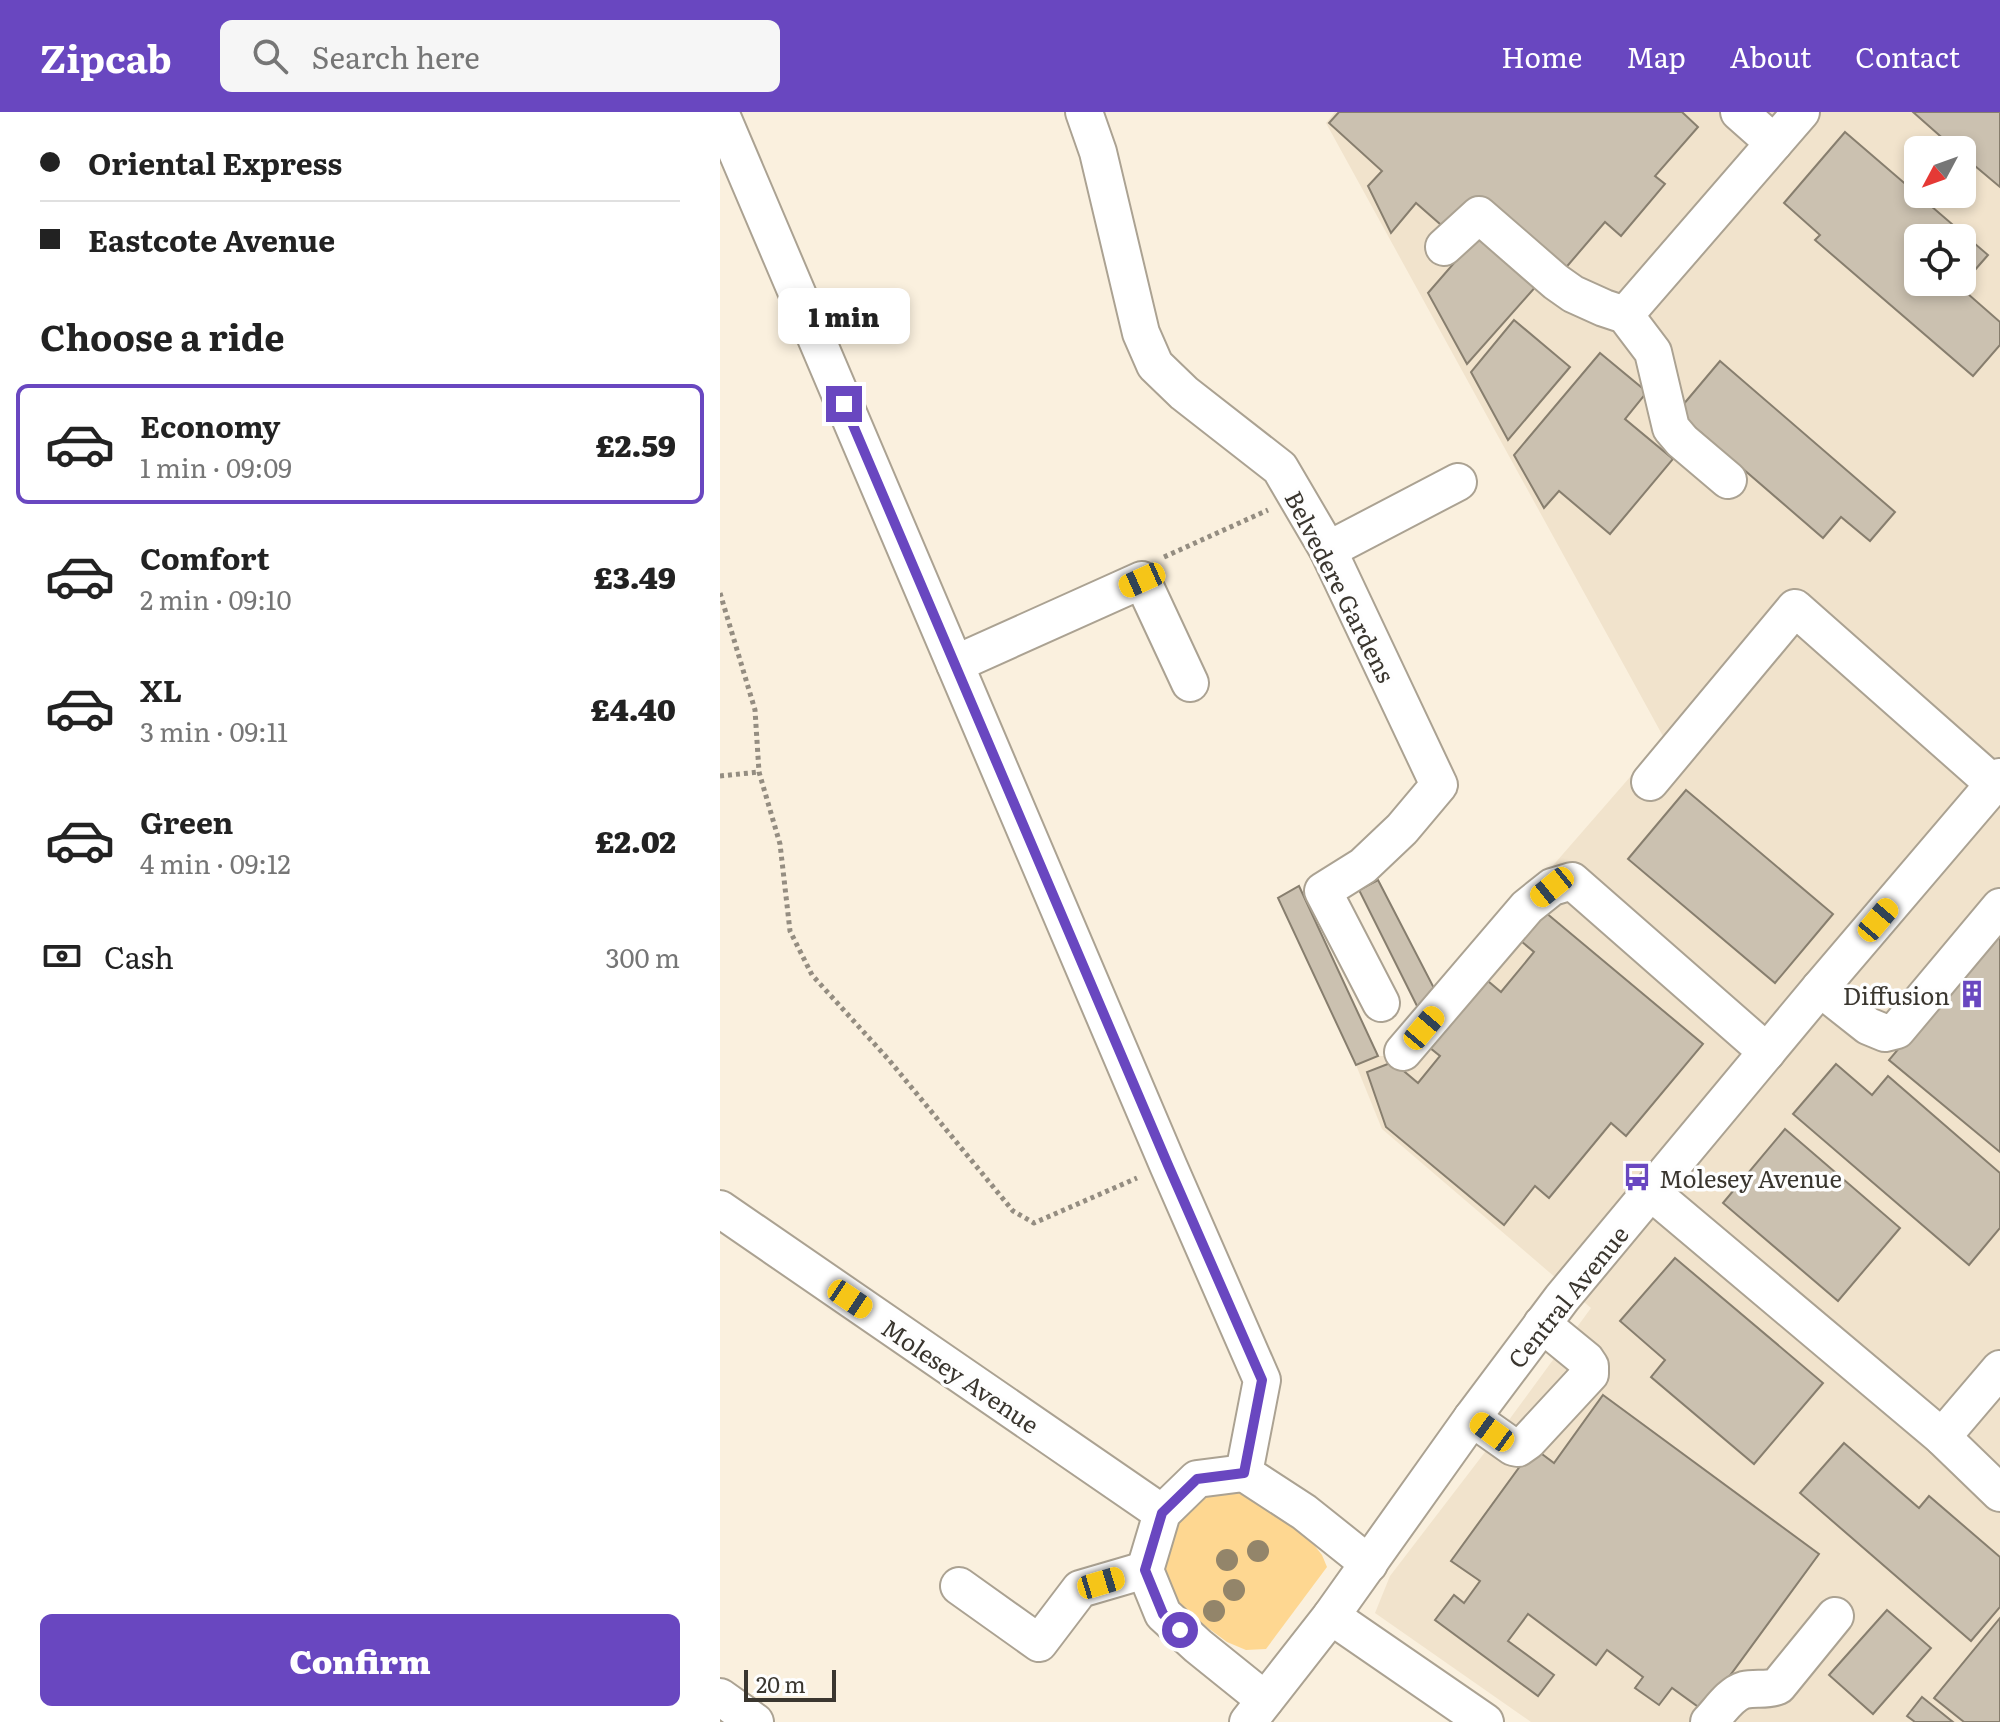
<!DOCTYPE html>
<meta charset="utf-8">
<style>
body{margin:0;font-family:Literata,serif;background:#f6f6f6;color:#222;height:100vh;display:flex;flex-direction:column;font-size:30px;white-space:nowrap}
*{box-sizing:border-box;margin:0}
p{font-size:26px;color:#767676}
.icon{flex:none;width:44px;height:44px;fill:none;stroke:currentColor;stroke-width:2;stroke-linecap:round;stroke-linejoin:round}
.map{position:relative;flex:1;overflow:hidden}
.drawer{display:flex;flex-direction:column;background:#fff;width:720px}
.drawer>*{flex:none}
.guide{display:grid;align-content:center;height:176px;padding:0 40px;background:#fff}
.needle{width:52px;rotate:229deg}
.controls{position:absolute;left:1184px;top:24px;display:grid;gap:16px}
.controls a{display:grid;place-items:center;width:72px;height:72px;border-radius:12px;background:#fff;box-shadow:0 4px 12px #0003;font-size:40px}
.scale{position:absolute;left:24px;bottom:20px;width:92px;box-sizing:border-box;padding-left:8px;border:4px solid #3a362f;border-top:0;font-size:22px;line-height:28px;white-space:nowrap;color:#3a362f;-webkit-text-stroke:6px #fefefe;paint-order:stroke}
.end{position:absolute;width:36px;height:36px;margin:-18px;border:10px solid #6947c0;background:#fff;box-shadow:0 0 0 4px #fff}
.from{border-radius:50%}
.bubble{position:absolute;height:56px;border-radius:12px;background:#fff;box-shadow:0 4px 12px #0003;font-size:26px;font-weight:800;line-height:56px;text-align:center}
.car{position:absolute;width:24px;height:48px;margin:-24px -12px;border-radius:10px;box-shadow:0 0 6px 2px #0007;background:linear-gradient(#f5c518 24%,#345 0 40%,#f5c518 0 76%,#345 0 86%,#f5c518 0)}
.guide b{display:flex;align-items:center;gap:28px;height:76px;font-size:30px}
.guide b+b{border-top:2px solid #e0e0e0}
.guide i{width:20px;height:20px;background:#222}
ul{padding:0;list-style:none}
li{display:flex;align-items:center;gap:24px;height:120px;margin:0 16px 12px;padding:0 24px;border:4px solid transparent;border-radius:12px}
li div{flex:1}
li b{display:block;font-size:30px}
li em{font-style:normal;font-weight:800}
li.selected{border-color:#6947c0}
li>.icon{width:72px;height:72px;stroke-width:1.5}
h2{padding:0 40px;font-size:36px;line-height:96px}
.pay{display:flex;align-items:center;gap:20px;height:88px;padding:0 40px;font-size:30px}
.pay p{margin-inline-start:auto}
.button{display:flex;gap:16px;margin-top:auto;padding:16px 40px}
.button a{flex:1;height:92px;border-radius:12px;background:#6947c0;color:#fff;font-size:32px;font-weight:800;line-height:92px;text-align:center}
header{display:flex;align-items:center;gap:48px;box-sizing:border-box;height:112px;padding:0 40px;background:#6947c0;color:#fff}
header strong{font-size:38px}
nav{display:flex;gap:44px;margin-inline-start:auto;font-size:28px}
.search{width:560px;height:72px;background:#f6f6f6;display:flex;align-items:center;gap:20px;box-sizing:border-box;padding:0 28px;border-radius:12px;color:#767676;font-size:30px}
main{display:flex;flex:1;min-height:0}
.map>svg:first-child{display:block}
</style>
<header>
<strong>Zipcab</strong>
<div class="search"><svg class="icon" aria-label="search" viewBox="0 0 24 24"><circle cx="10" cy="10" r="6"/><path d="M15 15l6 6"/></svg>Search here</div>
<nav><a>Home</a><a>Map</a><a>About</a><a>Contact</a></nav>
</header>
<main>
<section class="drawer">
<div class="guide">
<b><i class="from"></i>Oriental Express</b>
<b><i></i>Eastcote Avenue</b>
</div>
<h2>Choose a ride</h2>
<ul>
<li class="selected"><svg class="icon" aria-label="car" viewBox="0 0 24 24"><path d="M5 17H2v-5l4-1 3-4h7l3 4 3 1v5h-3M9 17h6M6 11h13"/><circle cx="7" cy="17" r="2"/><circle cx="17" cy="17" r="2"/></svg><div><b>Economy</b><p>1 min · 09:09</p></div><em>£2.59</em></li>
<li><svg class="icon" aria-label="car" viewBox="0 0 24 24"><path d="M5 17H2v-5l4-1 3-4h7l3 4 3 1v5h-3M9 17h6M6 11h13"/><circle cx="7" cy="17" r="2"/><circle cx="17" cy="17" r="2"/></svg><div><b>Comfort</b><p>2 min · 09:10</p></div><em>£3.49</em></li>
<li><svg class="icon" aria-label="car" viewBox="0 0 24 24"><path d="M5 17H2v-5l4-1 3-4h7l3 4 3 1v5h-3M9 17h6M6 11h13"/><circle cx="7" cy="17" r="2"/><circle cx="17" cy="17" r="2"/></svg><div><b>XL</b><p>3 min · 09:11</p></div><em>£4.40</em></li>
<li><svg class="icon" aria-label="car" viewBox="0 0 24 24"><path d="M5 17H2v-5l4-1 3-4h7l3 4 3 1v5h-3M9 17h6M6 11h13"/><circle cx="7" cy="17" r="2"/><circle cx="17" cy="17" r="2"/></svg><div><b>Green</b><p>4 min · 09:12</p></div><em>£2.02</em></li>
</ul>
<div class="pay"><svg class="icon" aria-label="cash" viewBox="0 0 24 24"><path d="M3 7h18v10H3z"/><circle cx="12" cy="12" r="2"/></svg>Cash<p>300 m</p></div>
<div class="button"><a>Confirm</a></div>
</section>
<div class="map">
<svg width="1280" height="1610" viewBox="0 0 1280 1610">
<rect width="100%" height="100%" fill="#faf0de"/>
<path fill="#f1e3cc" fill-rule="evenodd" d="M615 0H1280V1610H811L655 1501 670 1464 775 1327 871 1196 662 1017 636 953 658 944H667L944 626 606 11ZM1198 38H1242V82H1198ZM1198 126H1242V170H1198Z"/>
<path fill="#fed791" d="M510 1378 531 1383 552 1396 594 1433 602 1443 607 1455 546 1537 526 1538 507 1530 461 1496 448 1475 443 1452 455 1404 477 1385Z"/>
<g fill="#cbc1b0" stroke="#877e6e" stroke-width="2" fill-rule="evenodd">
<path d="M619 0H962L978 15 935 64 945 72 901 124 885 110 843 159 757 85 728 119 696 91 671 121 648 74 662 59 609 11Z"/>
<path d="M1193 0H1280V75L1242 43V38H1236Z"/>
<path d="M1125 20 1268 143 1240 175 1280 210V233L1253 264 1095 128 1100 123 1064 91ZM1198 126H1242V170H1198Z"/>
<path d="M761 120 818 172 747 252 708 181Z"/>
<path d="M794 208 850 255 788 328 751 260Z"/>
<path d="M880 241 927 280 905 307 953 347 890 422 839 379 824 396 794 343Z"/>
<path d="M1000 249 1175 400 1150 429 1121 405 1103 426 957 300Z"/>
<path d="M966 678 1113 802 1055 871 908 747Z"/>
<path d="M658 768 716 880 699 898 639 778Z"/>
<path d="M579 774 658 944 636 953 558 786Z"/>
<path d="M819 795 983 932 906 1024 891 1011 829 1086 815 1074 784 1113 666 1015 647 960 673 950 698 971 720 944 699 927 756 859 781 880 814 840 795 824Z"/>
<path d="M1280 816V1040L1169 948Z"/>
<path d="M1116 952 1152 983 1168 964 1280 1061V1116L1249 1153 1073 1002Z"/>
<path d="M1065 1017 1180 1116 1118 1189 1003 1091Z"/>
<path d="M955 1146 1103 1271 1034 1352 931 1265 945 1248 900 1209Z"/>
<path d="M883 1283 1099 1442 984 1599 952 1576 939 1593 915 1576 923 1565 887 1538 876 1553 808 1502 788 1529 834 1563 818 1584 715 1508 734 1483 744 1491 760 1469 731 1449 803 1350 810 1333 834 1351Z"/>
<path d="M1124 1331 1199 1396 1209 1384 1280 1445V1495L1251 1529 1080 1381Z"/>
<path d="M1167 1498 1211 1536 1153 1602 1109 1563Z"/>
<path d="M1280 1506V1610H1244L1214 1586Z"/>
<path d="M1202 1585 1233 1610H1195L1187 1604Z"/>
</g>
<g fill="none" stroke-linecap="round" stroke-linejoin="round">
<defs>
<g id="minor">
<path d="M0 0 448 1053 542 1268 524 1361"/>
<path d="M364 0 378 40 421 221 435 253 464 281 560 356 608 438 719 673 682 717 643 754 603 779 661 891"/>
<path d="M1019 0 1054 31"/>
<path d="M724 135 759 103 836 170 853 182 884 196 905 203 933 240 951 316 962 329 1008 368"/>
<path d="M905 203 1081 0"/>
<path d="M608 438 738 370"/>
<path d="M235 552 422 468 470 571"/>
<path d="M930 670 1075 496 1274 672"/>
<path d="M1100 876 1148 914 1165 921 1177 918 1280 795"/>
<path d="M683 940 807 795 832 775 852 769 1047 940"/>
<path d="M931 1080 1222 1325 1280 1381"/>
<path d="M0 1097 442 1401"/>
<path d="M752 1306 793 1335 798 1336 808 1329 870 1262V1254L866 1248 822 1212"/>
<path d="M1222 1325 1280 1257"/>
<path d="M239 1474 319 1531 360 1477 425 1458"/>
<path d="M611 1504 765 1610"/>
<path d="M0 1585 35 1610"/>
<path d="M545 1588 478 1534 443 1502 425 1458 442 1401 477 1367 524 1361 584 1400 649 1452"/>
<path d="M528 1610 611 1504 752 1306 842 1186 1100 876 1280 665"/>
<path d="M989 1610C999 1600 1010 1582 1024 1578 1036 1575 1046 1579 1058 1574L1115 1504"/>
</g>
</defs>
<use href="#minor" stroke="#aba292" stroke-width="40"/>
<g stroke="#948d81" stroke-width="5" stroke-dasharray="4 4" stroke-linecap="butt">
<path d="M444 445 548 398"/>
<path d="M0 481 35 598 39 660 60 732 70 819 92 863 169 948 293 1099 314 1111 417 1066"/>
<path d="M0 664 39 660"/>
</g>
<use href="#minor" stroke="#fff" stroke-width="36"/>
</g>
<g fill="#93856a">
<circle cx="538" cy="1439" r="11"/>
<circle cx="507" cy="1448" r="11"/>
<circle cx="514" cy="1478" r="11"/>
<circle cx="494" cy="1499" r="11"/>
</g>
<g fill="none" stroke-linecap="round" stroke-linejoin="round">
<path stroke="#6947c0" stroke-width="10" d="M124 292 448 1053 542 1268 524 1361 477 1367 442 1401 425 1458 443 1502 460 1518"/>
</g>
<defs>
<symbol id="building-bare" viewBox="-9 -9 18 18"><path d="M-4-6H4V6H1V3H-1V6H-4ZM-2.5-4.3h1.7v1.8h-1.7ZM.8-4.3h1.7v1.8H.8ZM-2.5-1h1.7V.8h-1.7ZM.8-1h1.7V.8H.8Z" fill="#6947c0" stroke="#fefefe" stroke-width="2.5" paint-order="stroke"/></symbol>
<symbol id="bus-bare" viewBox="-9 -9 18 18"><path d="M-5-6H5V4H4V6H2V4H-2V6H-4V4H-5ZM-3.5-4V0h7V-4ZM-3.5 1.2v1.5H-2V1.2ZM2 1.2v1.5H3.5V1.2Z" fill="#6947c0" stroke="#fefefe" stroke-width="2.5" paint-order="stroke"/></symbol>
</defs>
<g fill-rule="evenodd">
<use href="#building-bare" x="1232" y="862" width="40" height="40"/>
<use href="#bus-bare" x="897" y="1045" width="40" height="40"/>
</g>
<g text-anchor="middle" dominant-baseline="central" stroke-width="7" stroke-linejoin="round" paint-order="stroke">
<g font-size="24" fill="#3a362f" stroke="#fefefe">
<text transform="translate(621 474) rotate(63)">Belvedere Gardens</text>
<text transform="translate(847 1184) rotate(-51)">Central Avenue</text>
<text transform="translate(241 1263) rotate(34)">Molesey Avenue</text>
</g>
<g font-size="24" fill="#3a362f" stroke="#fefefe" text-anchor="end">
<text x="1230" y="882">Diffusion</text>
<text x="939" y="1065" text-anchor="start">Molesey Avenue</text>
</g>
</g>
</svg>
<div class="controls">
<a><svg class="needle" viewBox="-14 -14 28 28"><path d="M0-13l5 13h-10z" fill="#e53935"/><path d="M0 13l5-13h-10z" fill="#767676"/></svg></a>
<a><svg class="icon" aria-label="locate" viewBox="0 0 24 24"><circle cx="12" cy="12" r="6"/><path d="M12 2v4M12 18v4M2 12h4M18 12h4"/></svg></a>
</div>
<div class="scale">20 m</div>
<i class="end from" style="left:460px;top:1518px"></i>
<i class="end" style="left:124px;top:292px"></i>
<div class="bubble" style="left:58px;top:176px;width:132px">1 min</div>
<i class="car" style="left:422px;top:468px;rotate:246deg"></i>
<i class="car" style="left:832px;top:775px;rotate:231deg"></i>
<i class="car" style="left:1158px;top:808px;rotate:40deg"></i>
<i class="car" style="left:704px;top:916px;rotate:40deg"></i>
<i class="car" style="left:130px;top:1187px;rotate:124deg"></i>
<i class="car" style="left:772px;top:1320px;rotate:306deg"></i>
<i class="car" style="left:381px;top:1471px;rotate:73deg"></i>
</div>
</main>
